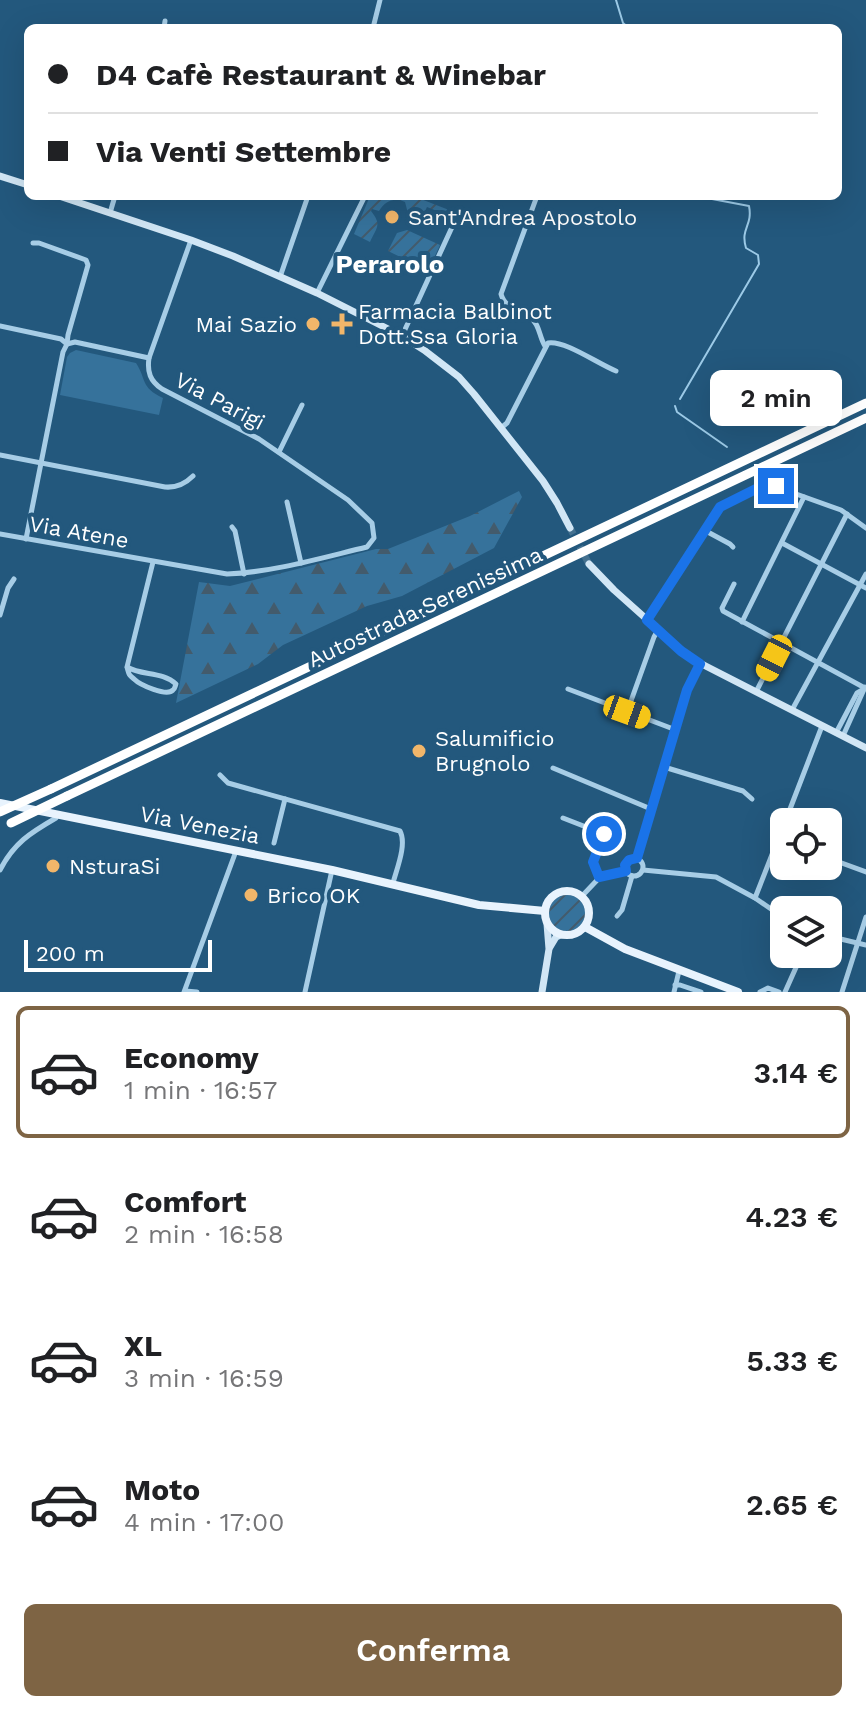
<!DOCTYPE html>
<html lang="it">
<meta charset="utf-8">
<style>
body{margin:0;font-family:"Work Sans",sans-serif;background:#f6f6f6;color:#202124;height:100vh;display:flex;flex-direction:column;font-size:30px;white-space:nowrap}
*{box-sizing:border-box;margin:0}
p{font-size:26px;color:#757577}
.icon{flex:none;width:44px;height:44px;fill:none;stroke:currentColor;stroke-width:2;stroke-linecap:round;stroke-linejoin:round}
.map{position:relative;height:992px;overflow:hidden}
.sheet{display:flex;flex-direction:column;background:#fff;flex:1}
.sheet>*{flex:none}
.hud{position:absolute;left:24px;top:24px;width:818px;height:176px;border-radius:12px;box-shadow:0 8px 32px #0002;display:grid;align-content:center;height:176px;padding:0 24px;background:#fff}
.tools{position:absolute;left:770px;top:808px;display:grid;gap:16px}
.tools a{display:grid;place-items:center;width:72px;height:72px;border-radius:12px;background:#fff;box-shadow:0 8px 32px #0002;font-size:40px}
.scale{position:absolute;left:24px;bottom:20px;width:188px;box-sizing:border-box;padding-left:8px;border:4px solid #fff;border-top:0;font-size:22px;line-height:28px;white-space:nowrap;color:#fff;-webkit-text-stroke:6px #23587d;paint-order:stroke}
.end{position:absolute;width:36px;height:36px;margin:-18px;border:10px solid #1a73e8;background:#fff;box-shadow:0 0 0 4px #fff}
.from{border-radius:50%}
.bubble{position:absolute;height:56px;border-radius:12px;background:#fff;box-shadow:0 8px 32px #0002;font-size:26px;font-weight:600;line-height:56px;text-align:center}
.car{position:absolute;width:24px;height:48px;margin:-24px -12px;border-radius:10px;box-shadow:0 0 6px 2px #0007;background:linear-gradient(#f5c518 24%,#345 0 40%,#f5c518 0 76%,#345 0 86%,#f5c518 0)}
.hud b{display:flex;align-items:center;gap:28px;height:76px;font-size:30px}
.hud b+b{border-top:2px solid #e0e0e0}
.hud i{width:20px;height:20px;background:#202124}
ul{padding:14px 0 0;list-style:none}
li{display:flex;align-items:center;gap:24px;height:132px;margin:0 16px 12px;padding:0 8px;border:4px solid transparent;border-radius:12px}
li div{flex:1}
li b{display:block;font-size:30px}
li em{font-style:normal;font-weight:600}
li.selected{border-color:#7e6444}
li>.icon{width:72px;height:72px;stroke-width:1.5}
.primary-button{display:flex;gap:16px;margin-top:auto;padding:16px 24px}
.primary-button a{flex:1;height:92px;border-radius:12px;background:#7e6444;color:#fff;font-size:32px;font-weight:600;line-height:92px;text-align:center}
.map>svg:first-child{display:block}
</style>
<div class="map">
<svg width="866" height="992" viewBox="0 0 866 992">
<defs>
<pattern id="forest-firs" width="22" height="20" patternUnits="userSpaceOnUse" patternTransform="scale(2)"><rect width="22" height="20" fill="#36729b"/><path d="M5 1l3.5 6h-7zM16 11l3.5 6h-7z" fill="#435b6c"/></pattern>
<pattern id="garden-furrows" width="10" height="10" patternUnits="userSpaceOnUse" patternTransform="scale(2)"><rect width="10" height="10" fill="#36729b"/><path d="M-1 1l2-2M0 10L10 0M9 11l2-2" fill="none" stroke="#435b6c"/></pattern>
</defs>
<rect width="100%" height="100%" fill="#23587d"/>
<path fill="#36729b" d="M76 350 136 363C147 380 140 387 163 398L159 415 60 395 67 357 70 353Z"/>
<path fill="url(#forest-firs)" d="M519 491 522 497 494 548 402 596 367 606 283 645 258 664 176 703 199 582 230 586 376 549H388L470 516Z"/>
<g fill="url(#garden-furrows)">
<path d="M370 196H413L449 210 447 215 427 207 416 229 406 223 409 217 405 202C394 197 385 201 379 211L372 209 371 211C382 225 377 227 370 242L354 234Z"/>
<path d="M407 230 440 245 433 260 428 258 423 268 388 251 397 233Z"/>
<circle cx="567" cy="913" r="18"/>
</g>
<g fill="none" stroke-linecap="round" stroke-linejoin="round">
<g stroke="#9ccae7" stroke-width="2">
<path d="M616 0 623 23 629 28"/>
<path d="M680 399 759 264 758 255 746 248C740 228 753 226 749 206L712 199 705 196"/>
<path d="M675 406 677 412 727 447"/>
</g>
<path stroke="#447190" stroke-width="7" stroke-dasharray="7 3.5" stroke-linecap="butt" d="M570 528 589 564"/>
<g stroke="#a7cde6" stroke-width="5">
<path d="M164 28 165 21"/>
<path d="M373 28 380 0"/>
<path d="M537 196 501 294C505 309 520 310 531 318 540 325 539 337 545 346"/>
<path d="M110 213 115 196"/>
<path d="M280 277 308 196"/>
<path d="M317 293 365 196"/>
<path d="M0 326 61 339 67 344 75 342 149 358"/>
<path d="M402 336 453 225"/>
<path d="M501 428 507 423 548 343C565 340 598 364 616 371"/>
<path d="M279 452 302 405"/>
<path d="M0 455 165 487C177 488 185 484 193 476"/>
<path d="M287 502 301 563"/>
<path d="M232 527 235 531 244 574"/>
<path d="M704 530 730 544 733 547"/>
<path d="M0 534 227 574C274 572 321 558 367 547L374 538 372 523 348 500 259 439 162 389C150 381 147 372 149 358L191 240"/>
<path d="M26 539 63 352 67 344 68 335 88 265 86 260 39 243H33"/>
<path d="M782 543 866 588"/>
<path d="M734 584 722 608 723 611 865 688"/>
<path d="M0 615 8 588 14 579"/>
<path d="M647 620 716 511 724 504 764 485H771L841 510 866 528"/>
<path d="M742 622 804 497"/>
<path d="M127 667C142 676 162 671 176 684 175 686 175 689 173 690 167 697 140 685 134 679 128 674 129 674 127 667L153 562"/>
<path d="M568 689 676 730"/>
<path d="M756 692 847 514"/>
<path d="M792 710 866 574"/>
<path d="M627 712 654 637 658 630"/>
<path d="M836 733 857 693 864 689"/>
<path d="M843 736 865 687"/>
<path d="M664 767 743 791 752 799"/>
<path d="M553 768 651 809"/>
<path d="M220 775 228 783 400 831C407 844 397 868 393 883"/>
<path d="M563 818 604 834 593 862 599 877"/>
<path d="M785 822 822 726"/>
<path d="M274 843 285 799"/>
<circle cx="634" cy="867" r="9"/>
<path d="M637 858 687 690 700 664"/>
<path d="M828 858 866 872"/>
<path d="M0 870C14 843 30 833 56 818V815"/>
<path d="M643 870 716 877 755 898 784 918"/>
<path d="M582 896 602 875 626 871"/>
<path d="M755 898 784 824"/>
<path d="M617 916 622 910 632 876"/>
<path d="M828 936 866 945"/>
<path d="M675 985H680L701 992"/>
<path d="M185 991 197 992"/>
<path d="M184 992 236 851"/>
<path d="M305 992 332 870"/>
<path d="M674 992 679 971"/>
<path d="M760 992 768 988 779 992"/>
<path d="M785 992 802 954"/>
<path d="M842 992 866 917"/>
</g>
<g stroke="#d1e6f5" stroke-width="7">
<path d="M0 176 28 185"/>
<path d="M59 196 191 240 233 256 317 293 402 336 424 350 459 377 474 394 543 481 557 503 570 528"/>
<path d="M589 564 614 590 690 658 866 748"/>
<path d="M550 947 556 937 560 935"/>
<path d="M542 992 549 949 547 924"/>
</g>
<g stroke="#e8f3fd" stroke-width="8">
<path d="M0 803 332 870 479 905 545 911"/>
<circle cx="567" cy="913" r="22"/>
<path d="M585 927 625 949 738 992"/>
</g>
<g stroke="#fff" stroke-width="9">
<path d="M51 789 866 403"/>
<path d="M67 796 866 418"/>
</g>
<g stroke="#fff" stroke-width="9">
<path d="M0 812 51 789"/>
<path d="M11 823 67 796"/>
</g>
</g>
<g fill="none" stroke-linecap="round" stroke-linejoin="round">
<path stroke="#1a73e8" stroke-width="10" d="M604 834 593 862 599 877 626 871 625 865 629 860 637 858 687 690 700 664 681 651 647 620 720 507 764 485 776 486"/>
</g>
<g fill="#f1b66a" stroke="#23587d" stroke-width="3">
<circle cx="392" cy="217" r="8"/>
<circle cx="313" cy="324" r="8"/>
<path d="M338 312h8v8h8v8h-8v8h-8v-8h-8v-8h8z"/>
<circle cx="419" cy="751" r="8"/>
<circle cx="53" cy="866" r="8"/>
<circle cx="251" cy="895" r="8"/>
</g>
<g text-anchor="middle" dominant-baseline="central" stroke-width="8" stroke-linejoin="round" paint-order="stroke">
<g font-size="22" fill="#fff" stroke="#23587d" text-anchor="start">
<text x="408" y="217">Sant'Andrea Apostolo</text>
<text x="358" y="311">Farmacia Balbinot<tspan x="358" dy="25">Dott.Ssa Gloria</tspan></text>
<text x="297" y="324" text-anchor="end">Mai Sazio</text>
<text x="435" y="738">Salumificio<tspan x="435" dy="25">Brugnolo</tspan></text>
<text x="69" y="866">NsturaSi</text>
<text x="267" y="895">Brico OK</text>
</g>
<g font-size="22" fill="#fff" stroke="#23587d">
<text transform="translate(220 401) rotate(28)">Via Parigi</text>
<text transform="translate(79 532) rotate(10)">Via Atene</text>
<text transform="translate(425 607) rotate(-25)">Autostrada Serenissima</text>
<text transform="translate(200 825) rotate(11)">Via Venezia</text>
</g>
<g font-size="26" font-weight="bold" fill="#fff" stroke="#23587d">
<text x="390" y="264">Perarolo</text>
</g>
</g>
</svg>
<div class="tools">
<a><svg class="icon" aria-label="locate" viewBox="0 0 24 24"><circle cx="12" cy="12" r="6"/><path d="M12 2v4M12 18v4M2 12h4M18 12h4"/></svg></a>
<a><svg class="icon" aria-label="layers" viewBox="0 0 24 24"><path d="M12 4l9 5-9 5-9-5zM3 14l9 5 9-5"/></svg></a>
</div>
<div class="scale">200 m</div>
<i class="end from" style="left:604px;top:834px"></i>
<i class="end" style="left:776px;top:486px"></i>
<div class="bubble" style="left:710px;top:370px;width:132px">2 min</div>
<i class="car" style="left:774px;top:658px;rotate:207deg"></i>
<i class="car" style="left:627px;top:712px;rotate:110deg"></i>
<div class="hud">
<b><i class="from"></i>D4 Cafè Restaurant &amp; Winebar</b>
<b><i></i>Via Venti Settembre</b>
</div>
</div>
<section class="sheet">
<ul>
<li class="selected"><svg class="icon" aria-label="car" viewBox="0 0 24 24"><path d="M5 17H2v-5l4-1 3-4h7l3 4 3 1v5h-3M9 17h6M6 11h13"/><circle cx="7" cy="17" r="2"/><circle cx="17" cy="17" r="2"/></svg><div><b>Economy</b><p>1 min · 16:57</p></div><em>3.14 €</em></li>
<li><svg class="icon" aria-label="car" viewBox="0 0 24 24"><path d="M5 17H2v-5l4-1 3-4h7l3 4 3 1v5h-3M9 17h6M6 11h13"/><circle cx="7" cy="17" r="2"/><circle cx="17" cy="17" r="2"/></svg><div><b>Comfort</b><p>2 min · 16:58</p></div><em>4.23 €</em></li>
<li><svg class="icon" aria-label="car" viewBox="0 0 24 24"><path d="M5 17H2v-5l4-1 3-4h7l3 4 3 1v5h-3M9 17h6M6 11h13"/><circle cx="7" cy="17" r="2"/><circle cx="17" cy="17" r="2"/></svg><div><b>XL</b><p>3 min · 16:59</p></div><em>5.33 €</em></li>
<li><svg class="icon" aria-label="car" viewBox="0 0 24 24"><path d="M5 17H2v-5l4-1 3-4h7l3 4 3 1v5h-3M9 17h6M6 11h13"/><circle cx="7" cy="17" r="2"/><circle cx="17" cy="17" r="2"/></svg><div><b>Moto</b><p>4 min · 17:00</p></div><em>2.65 €</em></li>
</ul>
<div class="primary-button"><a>Conferma</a></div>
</section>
